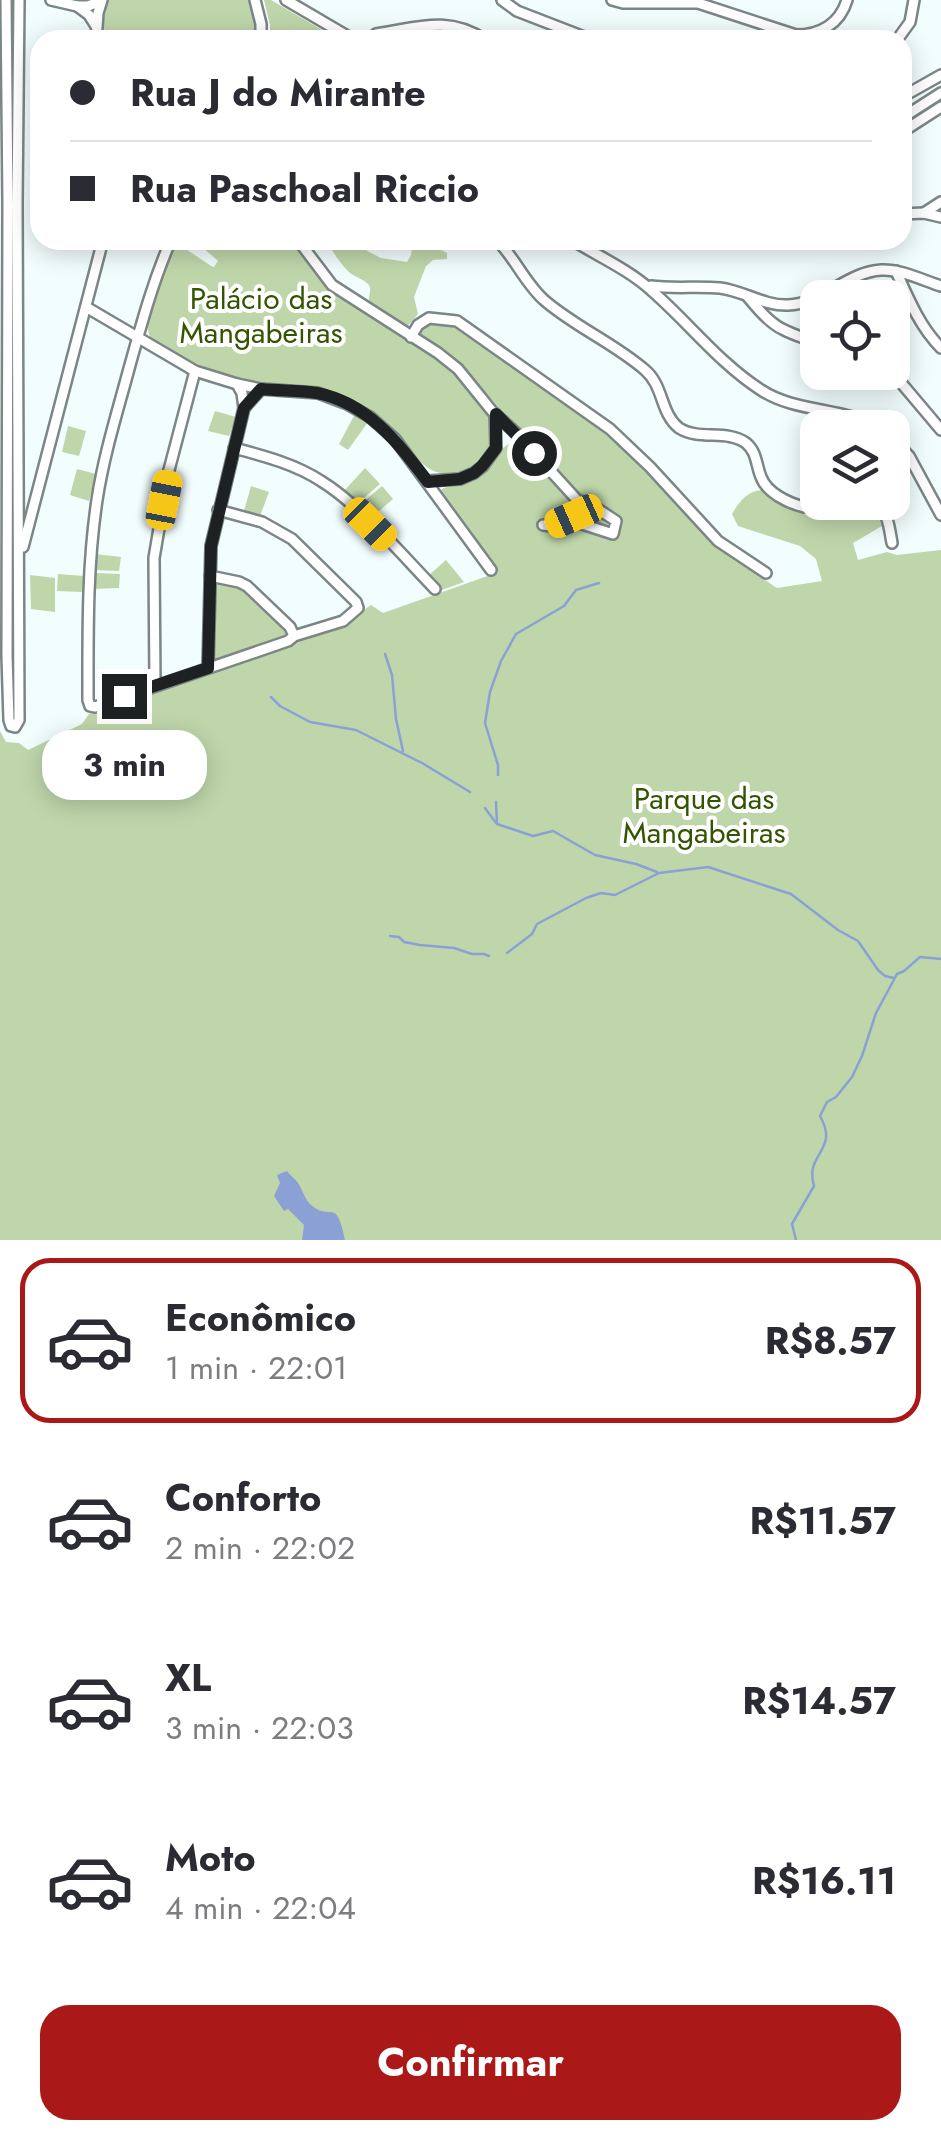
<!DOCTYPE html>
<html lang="pt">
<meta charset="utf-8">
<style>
body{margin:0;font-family:Jost,sans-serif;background:#f2f2f3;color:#2b2b33;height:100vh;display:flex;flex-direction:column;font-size:38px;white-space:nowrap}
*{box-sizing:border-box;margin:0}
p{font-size:32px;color:#7c7c81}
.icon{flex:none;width:55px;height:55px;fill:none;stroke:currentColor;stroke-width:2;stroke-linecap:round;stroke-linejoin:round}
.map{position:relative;height:1240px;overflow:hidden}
.details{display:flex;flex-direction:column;background:#fff;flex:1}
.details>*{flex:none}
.banner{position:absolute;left:30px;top:30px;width:882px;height:220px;border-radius:30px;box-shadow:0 5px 25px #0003;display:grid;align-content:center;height:220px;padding:0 40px;background:#fff}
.buttons{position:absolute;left:800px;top:280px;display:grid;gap:20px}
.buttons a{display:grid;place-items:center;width:110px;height:110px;border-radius:20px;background:#fff;box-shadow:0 5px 25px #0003;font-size:50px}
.end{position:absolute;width:45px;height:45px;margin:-22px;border:12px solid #1d2122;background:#fff;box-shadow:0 0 0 5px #fff}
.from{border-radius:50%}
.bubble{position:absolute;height:70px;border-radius:30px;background:#fff;box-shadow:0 5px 25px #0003;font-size:32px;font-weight:700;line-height:70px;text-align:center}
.car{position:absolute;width:30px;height:60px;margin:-30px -15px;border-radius:12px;box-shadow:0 0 8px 2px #0007;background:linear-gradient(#f5c518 24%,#345 0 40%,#f5c518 0 76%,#345 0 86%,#f5c518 0)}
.banner b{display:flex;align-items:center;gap:35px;height:95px;font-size:38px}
.banner b+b{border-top:2px solid #e1e1e2}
.banner i{width:25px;height:25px;background:#2b2b33}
ul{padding:18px 0 0;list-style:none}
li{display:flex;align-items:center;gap:30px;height:165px;margin:0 20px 15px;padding:0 20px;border:5px solid transparent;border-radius:30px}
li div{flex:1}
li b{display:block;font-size:38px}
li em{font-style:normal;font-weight:700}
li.active{border-color:#ab1818}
li>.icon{width:90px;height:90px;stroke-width:1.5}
.action{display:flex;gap:20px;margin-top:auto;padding:20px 40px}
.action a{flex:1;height:115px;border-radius:30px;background:#ab1818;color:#fff;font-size:40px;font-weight:700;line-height:115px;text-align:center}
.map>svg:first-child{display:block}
</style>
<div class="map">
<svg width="941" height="1240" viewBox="0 0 941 1240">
<rect width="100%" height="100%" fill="#f2fdfe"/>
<g fill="#bfd6aa">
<path d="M108 0H250L256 19V40H101L102 18Z"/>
<path d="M264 0H271L339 40H270V25Z"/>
<path d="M194 240H289C307 255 316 277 334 291 370 318 519 394 489 451 477 474 444 482 424 465 416 459 411 449 405 442 390 424 372 409 352 399 318 383 283 388 247 381 222 376 199 366 177 354 168 349 157 345 151 338 138 320 166 263 175 245H180L211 266 214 267 218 261Z"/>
<path d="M325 240H346L381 258 407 262 411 255 413 240H430L435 247 447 253V259L433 260 426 266 414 297 418 314 407 327 369 303C368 298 371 292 370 287 368 281 355 277 350 273 340 264 333 251 325 240Z"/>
<path d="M434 322 455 325 462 328 608 433 719 549 777 588 822 581 816 559 800 546 738 526 732 514C739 502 747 491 762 490L770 496 804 511 820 503H867L875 509 882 526 853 543 858 560 887 552 897 555 941 550V1240H0V731L6 742 19 743 28 750 82 724 89 714 342 625 371 605 383 613 496 573 441 490C448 485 456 485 464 481 484 470 498 446 523 436V433C488 399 463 358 419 334L424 328Z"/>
<path d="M215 411 236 417 229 436 208 431Z"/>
<path d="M355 414 368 422 348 450 339 444Z"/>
<path d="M68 426 86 431 79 456 62 452Z"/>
<path d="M365 468 380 484 358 503 344 491Z"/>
<path d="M77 469 96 474 89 501 70 495Z"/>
<path d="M251 486 269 492 260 516 244 511Z"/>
<path d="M382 486 393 499 372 517 360 505Z"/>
<path d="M95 554 121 557 119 571 93 570Z"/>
<path d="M446 560 464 582 442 590 429 575Z"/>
<path d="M94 573 120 574 119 588 93 589Z"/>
<path d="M58 574 84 576 82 592 57 591Z"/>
<path d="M30 575 55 578V612L31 609Z"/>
<path d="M215 581 243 587 285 627 286 631 284 636 216 660 212 652Z"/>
</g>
<path fill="#8ba0d5" d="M287 1171C288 1173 297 1181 298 1183 303 1190 304 1198 310 1204 331 1223 336 1195 345 1240H302L304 1225 288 1209 284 1211 274 1196 280 1183 277 1175Z"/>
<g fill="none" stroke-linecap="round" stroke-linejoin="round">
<g stroke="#8ba0d5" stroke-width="2.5">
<path d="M385 654 392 675 396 719 403 751"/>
<path d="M271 697 280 706 310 722 356 730 422 763 470 792"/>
<path d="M498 775V765L485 723 490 692 501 661 516 634 564 606 576 590 599 583"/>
<path d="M496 802 497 824 533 836 553 831 595 855 636 864 657 872"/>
<path d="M485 808 496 823"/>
<path d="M390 936 399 937 404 942 420 945 454 948 472 954H484L489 956"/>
<path d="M507 953 532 934 537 924 586 898 601 893 615 895 659 873 708 867 791 894 838 930 858 941 878 970 885 976 894 978"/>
<path d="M796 1240 792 1224 814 1186C804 1153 840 1151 820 1116L827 1102 836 1097 852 1077 862 1056 876 1013 897 974 904 971 920 957 941 959"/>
</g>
<defs>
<g id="minor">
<path d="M6 0 8 204 7 656 9 720 11 726 15 727 19 720 17 204 19 0"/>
<path d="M51 0 77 6"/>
<path d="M255 0 261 24V40"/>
<path d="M286 0 354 40"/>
<path d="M502 0 517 11 592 40"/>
<path d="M612 0 623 3H698L796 35C820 35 840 24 847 0"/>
<path d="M96 26 89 15 77 6H88L101 1"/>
<path d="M96 40 98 13 102 0"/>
<path d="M370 40 376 34C417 28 448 15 485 40"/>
<path d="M897 40 910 22 914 0"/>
<path d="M902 97 941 75"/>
<path d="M902 118 941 93"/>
<path d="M902 132 941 107"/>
<path d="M924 213 941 202"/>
<path d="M902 214 924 213 941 217"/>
<path d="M171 240C153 281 142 322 130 365 118 410 104 454 97 500 87 566 88 633 88 700L90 706 95 707 288 641 294 636 343 621 358 608 356 602 292 539 262 522 218 510"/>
<path d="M298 240 332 285 438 353 458 369 492 411 517 434 578 501 587 502 616 521 613 534 579 523 574 516"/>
<path d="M497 240C515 258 525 283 544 300 575 327 614 343 645 370 664 386 660 413 679 428 699 441 727 429 746 443 757 452 756 465 761 477 767 493 788 503 804 507L818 497"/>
<path d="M572 240C598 256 629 270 651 290 688 322 719 363 761 390 796 413 843 407 879 428"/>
<path d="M764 240H793"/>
<path d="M896 271C908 298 920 327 941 348"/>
<path d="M651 286C674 289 697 286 720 288 744 291 764 306 788 305 822 304 847 272 881 270 901 269 922 280 941 286"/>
<path d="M748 297C773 328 780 330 818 343"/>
<path d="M86 307 195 371 237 384 261 389 318 393 347 404 370 417 395 439 491 570"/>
<path d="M411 337 418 325 429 318 457 321 610 429 650 467 718 541 766 573"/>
<path d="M892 372 941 430"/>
<path d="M237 384 242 393 244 408 261 389"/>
<path d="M892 438 909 456 941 515"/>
<path d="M234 448C264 456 295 464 321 481 360 505 402 555 435 589"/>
<path d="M428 481 460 479 474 473 483 466 496 448 495 414"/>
<path d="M875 502C889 514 889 527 892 543"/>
<path d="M543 525 551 526 574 516"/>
<path d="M23 547 103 240"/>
<path d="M210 576 239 582 247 586 290 627 294 636"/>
<path d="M208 667 211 546 244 408"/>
<path d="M155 686 154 558 169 470 195 371"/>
</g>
</defs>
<use href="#minor" stroke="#7c8687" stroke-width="14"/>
<use href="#minor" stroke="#fff" stroke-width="9"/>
</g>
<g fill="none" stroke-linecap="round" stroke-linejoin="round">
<path stroke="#1d2122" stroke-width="12" d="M124 696 208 668 211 546 244 408 261 389C280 391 300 390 317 393 368 403 398 443 428 482L460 479 474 473 482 466 496 448V414L534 453"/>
</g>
<g text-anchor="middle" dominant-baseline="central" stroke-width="8" stroke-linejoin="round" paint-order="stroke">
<g font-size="30" fill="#335400" stroke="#fff">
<text x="261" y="298">Palácio das<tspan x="261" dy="34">Mangabeiras</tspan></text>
<text x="704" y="798">Parque das<tspan x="704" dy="34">Mangabeiras</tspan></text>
</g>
</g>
</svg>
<div class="buttons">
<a><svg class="icon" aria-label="locate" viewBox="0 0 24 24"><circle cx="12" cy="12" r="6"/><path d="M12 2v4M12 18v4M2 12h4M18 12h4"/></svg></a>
<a><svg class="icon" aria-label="layers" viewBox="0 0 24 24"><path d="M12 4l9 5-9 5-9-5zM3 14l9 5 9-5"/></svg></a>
</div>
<i class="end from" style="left:534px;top:453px"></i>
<i class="end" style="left:124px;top:696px"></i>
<div class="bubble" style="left:42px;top:730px;width:165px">3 min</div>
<i class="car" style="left:164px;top:500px;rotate:11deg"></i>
<i class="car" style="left:574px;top:516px;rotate:246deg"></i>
<i class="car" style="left:370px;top:524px;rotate:135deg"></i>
<div class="banner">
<b><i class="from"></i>Rua J do Mirante</b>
<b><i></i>Rua Paschoal Riccio</b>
</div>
</div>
<section class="details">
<ul>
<li class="active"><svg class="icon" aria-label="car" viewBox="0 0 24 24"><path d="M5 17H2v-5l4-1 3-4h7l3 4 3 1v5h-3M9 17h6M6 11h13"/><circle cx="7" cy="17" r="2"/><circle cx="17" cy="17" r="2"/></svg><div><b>Econômico</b><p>1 min · 22:01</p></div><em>R$8.57</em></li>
<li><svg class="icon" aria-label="car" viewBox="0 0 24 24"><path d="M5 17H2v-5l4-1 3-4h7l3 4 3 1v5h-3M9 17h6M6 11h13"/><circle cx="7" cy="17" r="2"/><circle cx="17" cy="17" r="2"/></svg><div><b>Conforto</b><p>2 min · 22:02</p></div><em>R$11.57</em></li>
<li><svg class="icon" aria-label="car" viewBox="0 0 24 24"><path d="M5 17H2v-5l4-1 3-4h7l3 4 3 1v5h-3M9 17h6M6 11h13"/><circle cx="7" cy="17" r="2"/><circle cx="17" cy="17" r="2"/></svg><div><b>XL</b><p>3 min · 22:03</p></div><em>R$14.57</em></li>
<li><svg class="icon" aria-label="car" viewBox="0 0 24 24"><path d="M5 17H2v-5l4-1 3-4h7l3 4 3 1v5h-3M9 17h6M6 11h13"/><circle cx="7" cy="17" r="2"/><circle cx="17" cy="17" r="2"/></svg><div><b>Moto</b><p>4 min · 22:04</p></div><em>R$16.11</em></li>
</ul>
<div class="action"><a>Confirmar</a></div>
</section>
